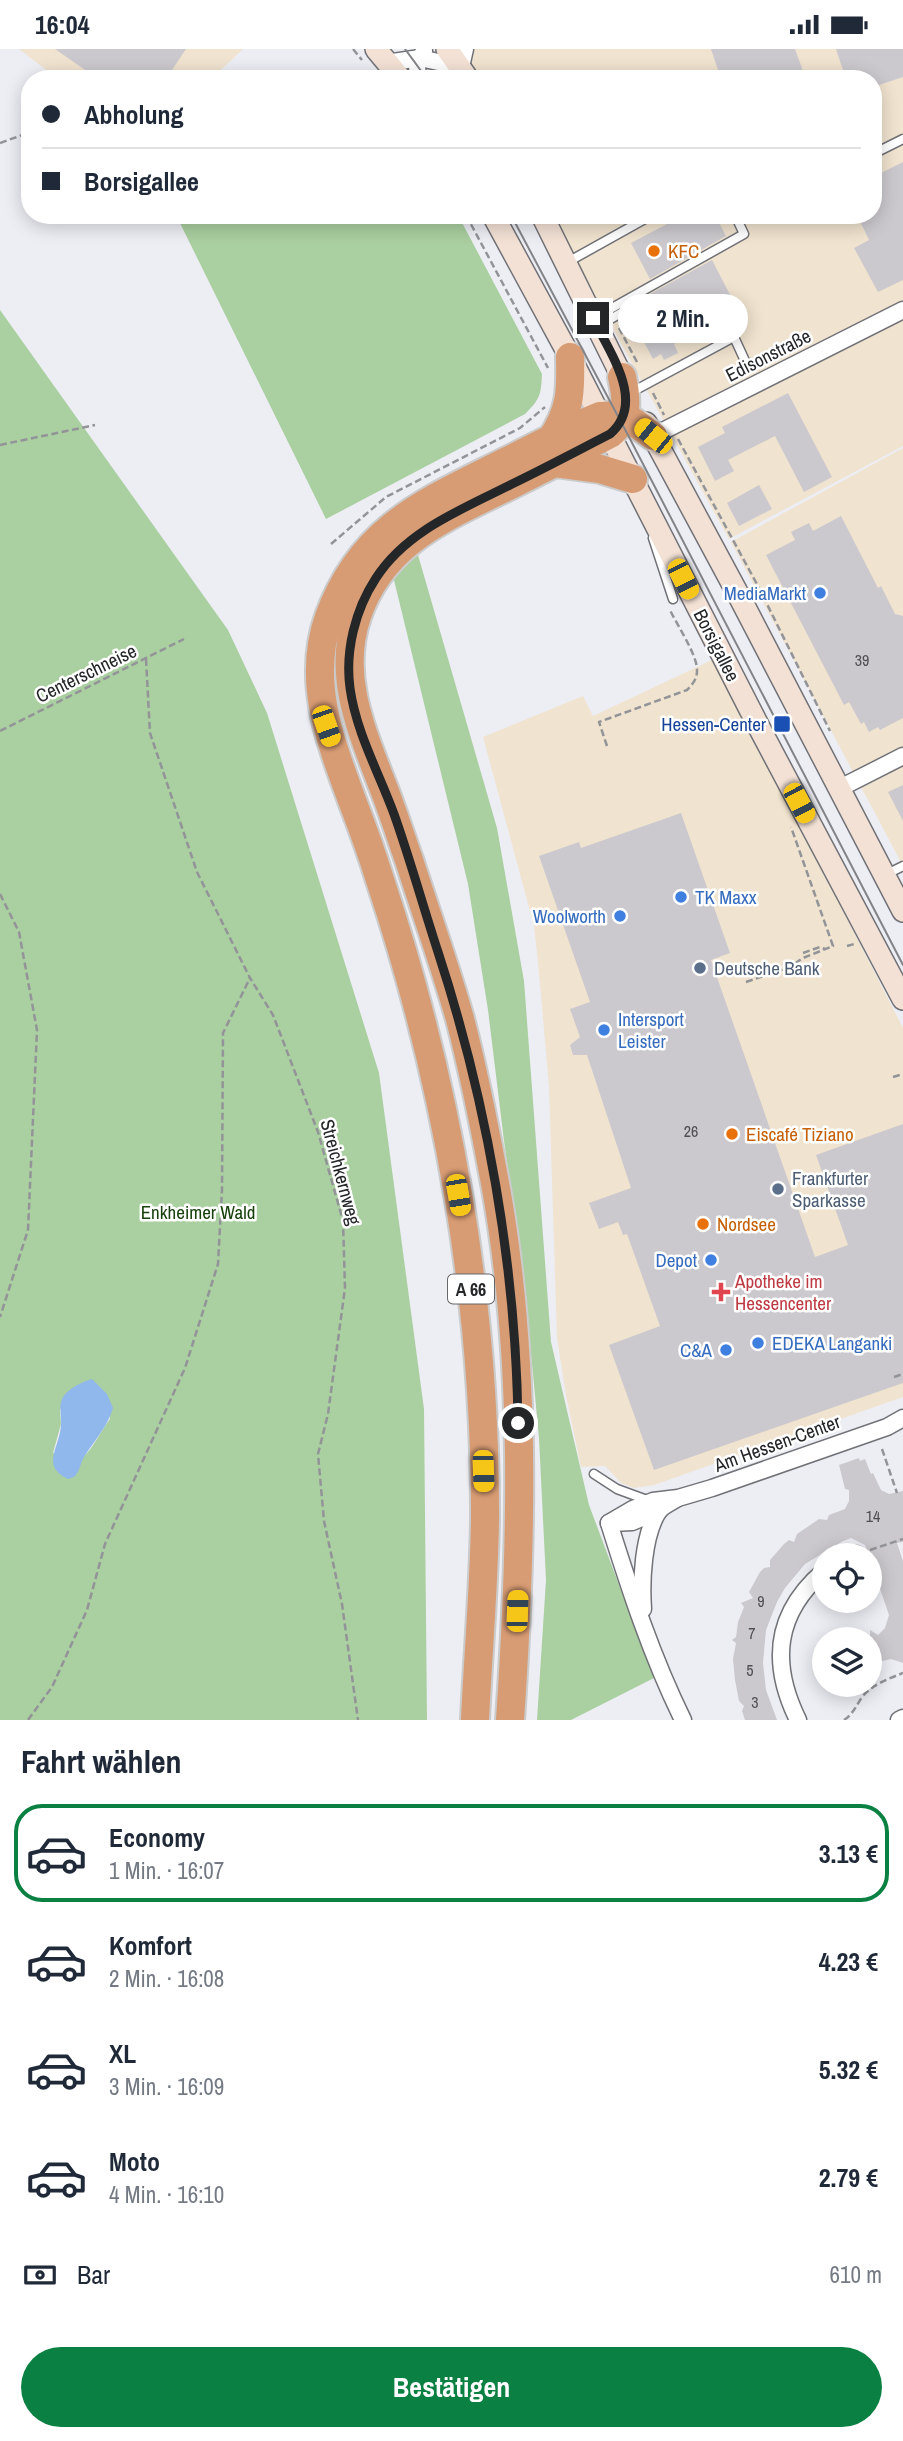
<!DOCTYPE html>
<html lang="de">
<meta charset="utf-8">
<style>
body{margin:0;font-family:"Archivo Narrow",sans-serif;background:#f2f2f3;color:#1f2937;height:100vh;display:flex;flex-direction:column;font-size:26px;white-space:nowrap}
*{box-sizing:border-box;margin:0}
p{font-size:23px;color:#747a83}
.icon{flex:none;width:38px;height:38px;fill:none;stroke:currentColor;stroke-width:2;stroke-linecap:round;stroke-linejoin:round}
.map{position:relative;height:1671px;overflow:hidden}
.drawer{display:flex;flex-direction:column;background:#fff;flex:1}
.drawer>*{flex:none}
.guide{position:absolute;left:21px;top:21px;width:861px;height:154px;border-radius:28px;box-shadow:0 4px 18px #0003;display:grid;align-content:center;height:154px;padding:0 21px;background:#fff}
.buttons{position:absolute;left:812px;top:1494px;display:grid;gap:14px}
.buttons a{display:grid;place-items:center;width:70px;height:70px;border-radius:50%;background:#fff;box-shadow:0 4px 18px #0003;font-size:35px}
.end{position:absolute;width:32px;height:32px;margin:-16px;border:9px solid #252628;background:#fff;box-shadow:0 0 0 4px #fff}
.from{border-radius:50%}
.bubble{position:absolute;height:49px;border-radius:24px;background:#fff;box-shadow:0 4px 18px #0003;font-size:23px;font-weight:700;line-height:49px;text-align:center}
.car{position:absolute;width:21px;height:42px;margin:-21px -10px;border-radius:9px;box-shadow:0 0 5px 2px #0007;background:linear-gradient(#f5c518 24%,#345 0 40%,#f5c518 0 76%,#345 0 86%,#f5c518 0)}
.guide b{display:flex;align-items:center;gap:24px;height:66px;font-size:26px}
.guide b+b{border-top:2px solid #e0e1e3}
.guide i{width:18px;height:18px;background:#1f2937}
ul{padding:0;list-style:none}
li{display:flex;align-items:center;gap:21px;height:98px;margin:0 14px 10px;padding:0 7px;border:4px solid transparent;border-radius:28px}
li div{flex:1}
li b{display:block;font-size:26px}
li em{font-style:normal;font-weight:700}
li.selected{border-color:#0b8043}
li>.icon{width:63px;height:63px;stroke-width:1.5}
h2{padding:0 21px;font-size:32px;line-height:84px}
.pay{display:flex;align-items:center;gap:18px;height:77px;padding:0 21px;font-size:26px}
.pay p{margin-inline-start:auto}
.action{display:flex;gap:14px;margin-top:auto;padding:14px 21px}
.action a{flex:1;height:80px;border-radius:42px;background:#0b8043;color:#fff;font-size:28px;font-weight:700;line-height:80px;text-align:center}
.status{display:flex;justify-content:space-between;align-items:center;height:49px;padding:0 35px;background:#fff;direction:ltr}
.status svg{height:19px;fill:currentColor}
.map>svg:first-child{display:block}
</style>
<div class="status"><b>16:04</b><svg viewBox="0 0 49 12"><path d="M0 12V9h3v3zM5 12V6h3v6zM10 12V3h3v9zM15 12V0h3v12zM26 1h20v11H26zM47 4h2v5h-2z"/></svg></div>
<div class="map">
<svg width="903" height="1671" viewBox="0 0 903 1671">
<rect width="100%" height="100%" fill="#edeef4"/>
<g fill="#f0e3cf">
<path d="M19 0H243L211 30H58Z"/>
<path d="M457 0H903V397L729 490 550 166H873V30H474Z"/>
<path d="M903 399V817L731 493Z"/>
<path d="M714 610 903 979V1348L654 1436 634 1439 621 1434 605 1417 581 1418 566 1346 557 1289 549 1037 538 913 534 877 483 688 583 647 593 667Z"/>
</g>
<g fill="#aacfa0" fill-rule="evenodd">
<path d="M176 166H458L542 325C541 346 540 350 525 365L326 470Z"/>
<path d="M0 261 228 581 267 664 379 1024 424 1360 427 1671H0ZM107 1345 110 1370C101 1381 93 1400 84 1407L53 1404 61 1375 60 1360Z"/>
<path d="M418 506 497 779 524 932 551 1293 589 1456 654 1629 571 1671H537L546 1531 539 1389 524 1230 504 1092 488 961 468 835 393 527Z"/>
</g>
<path fill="#90b8ec" d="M92 1330 107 1345 113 1359C108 1377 94 1392 84 1408 80 1414 80 1423 74 1428 72 1429 70 1429 68 1430 40 1417 60 1398 61 1376 62 1367 58 1356 63 1348 69 1339 82 1333 92 1330Z"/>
<g fill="#ccc9ce">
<path d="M55 0H186L166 30H98Z"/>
<path d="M711 0H795L806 30H721Z"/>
<path d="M836 0H903V28L873 38V30H846Z"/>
<path d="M903 113V231L878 243 854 199 869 191 857 166H873V128Z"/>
<path d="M684 166H715L726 187 650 230 631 194Z"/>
<path d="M712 211 738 261 674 295 678 304 664 311 661 305 653 310 630 267 640 260 639 251Z"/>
<path d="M788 344 832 428 804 443 775 387 728 411 734 422 715 432 698 398 725 384 722 378Z"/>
<path d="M759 436 772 460 739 477 727 454Z"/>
<path d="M841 467 878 539 881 537 895 565 903 567V669L880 681 878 678 869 683 864 673 861 675 849 653 844 656 766 506 795 491 791 483 809 474 813 482Z"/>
<path d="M903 736V772L888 743Z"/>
<path d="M681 764 730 904 711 911 815 1208 848 1196 816 1106 903 1075V1334L654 1421 609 1296 660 1277 627 1185 623 1186 618 1173 599 1180 589 1154 631 1139 587 1006H573L570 996 580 988 570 960 590 953 539 807 579 793 581 799Z"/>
<path d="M859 1409 860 1412 865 1410 871 1425 873 1424 881 1441 889 1445 903 1442V1493L897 1494 903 1512V1614L891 1610 870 1615V1581L878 1586 885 1579 889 1566 865 1496 851 1489 843 1492 805 1515 785 1539 777 1553 766 1581 763 1614 766 1641 777 1671H745L742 1662 744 1657 739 1652 735 1631 733 1610 736 1594 732 1591 736 1588 738 1573 744 1558 741 1554 753 1549 749 1543 760 1523 764 1519 770 1518V1511L784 1495 789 1491 794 1493 797 1485 819 1470 827 1471 829 1466 845 1460 849 1452V1441L845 1440 839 1416Z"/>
</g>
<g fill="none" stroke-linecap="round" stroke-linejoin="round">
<defs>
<g id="service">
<path d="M873 105 903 90"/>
<path d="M566 214 652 166"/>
<path d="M596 268 744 185 735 166"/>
<path d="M600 276 635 256"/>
<path d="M630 344 734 288 746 314"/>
<path d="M653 489 673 550"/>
<path d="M887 825 903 817"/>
<path d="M594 1425 617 1440 647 1451"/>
</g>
<g id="minor">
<path d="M386 14 420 9 461 18 465 0"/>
<path d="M418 30 417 16 424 2"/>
<path d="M653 387 903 261"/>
<path d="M840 739 903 707"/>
<path d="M609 1474 633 1460 653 1452 678 1449 712 1439 887 1378 903 1369"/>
<path d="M609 1474C630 1541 652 1608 683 1671"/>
<path d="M612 1474 632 1473 659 1462"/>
<path d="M852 1507 856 1505"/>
<path d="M643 1560C641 1532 643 1487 658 1463 661 1458 670 1454 676 1450"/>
<path d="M798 1671C770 1614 775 1564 824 1522"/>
<path d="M899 1671 903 1669"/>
</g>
<g id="secondary">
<path d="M376 0 401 30"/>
<path d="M447 0 468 30"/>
<path d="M493 166 570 308 761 682 903 950"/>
<path d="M542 166 628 340"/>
<path d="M646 374 739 547 903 862"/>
</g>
<g id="motorway">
<path d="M550 392C571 362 571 342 570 308"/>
<path d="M555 414 600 420 633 430"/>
<path d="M475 1671C478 1605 484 1538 485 1471 486 1255 448 1036 380 831 372 805 363 780 353 754 331 694 306 632 329 568 362 477 428 452 507 412 538 397 568 380 600 367L624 366 653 387"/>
<path d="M510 1671C522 1495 527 1308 495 1134 485 1080 474 1024 460 970 445 917 426 864 409 811 400 786 392 760 382 735 361 680 337 626 357 567 382 492 448 467 513 435 545 419 578 402 610 385 629 369 627 351 622 328"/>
</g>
</defs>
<use href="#service" stroke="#717277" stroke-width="11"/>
<use href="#minor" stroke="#717277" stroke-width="19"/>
<use href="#secondary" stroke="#717277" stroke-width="24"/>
<use href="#motorway" stroke="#cbcbcb" stroke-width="32"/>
<g stroke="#939498" stroke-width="2.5" stroke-dasharray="7 3.5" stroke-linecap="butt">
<path d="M353 0 362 11"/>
<path d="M0 94 25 85 30 86"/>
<path d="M466 166 548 319"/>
<path d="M619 279 637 313"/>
<path d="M653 344 664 366"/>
<path d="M678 390 758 537 830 682"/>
<path d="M0 396 95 376"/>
<path d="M331 495 386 448 520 379 545 358"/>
<path d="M146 610 150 684 197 823 250 929 273 966 318 1083 343 1172 345 1239 328 1365 318 1405 324 1472 342 1555 358 1671"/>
<path d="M0 682 184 590"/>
<path d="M607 697 599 673 687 641C693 635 697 630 697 622 698 607 677 576 670 561"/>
<path d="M0 845 19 883 37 981 28 1181 0 1268"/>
<path d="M847 897 854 895"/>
<path d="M803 904 820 898 825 900"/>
<path d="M746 933 790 918 803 909 833 897 791 778"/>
<path d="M893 1028 903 1025"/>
<path d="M894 1328 903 1325"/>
<path d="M882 1400 897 1444"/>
<path d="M870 1501 903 1490"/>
<path d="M28 1671 52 1638 87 1561 105 1495 185 1319 218 1215 222 1141 223 984 250 929"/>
<path d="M844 1671C853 1665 856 1657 862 1648 873 1635 888 1630 903 1624"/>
</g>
<use href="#service" stroke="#fff" stroke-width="8"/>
<use href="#minor" stroke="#fff" stroke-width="16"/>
<use href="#secondary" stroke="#f3e1d5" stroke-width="21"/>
<use href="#motorway" stroke="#d89c74" stroke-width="28"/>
<g stroke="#838488" stroke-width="2">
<path d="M405 0 427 30"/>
<path d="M511 166 629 388 903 916"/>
</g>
</g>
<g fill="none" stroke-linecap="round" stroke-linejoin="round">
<path stroke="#252628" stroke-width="9" d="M518 1374C516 1216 487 1053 438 903 423 857 410 810 394 765 379 724 356 683 350 639 345 602 355 561 376 529 407 481 463 460 512 435 545 419 577 402 610 385 647 353 609 303 593 269"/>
</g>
<g fill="#e8710a" stroke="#fff" stroke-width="2.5">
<circle cx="654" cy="202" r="7"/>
<circle cx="732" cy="1085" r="7"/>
<circle cx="703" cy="1175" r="7"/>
</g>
<g fill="#3f7fe0" stroke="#fff" stroke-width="2.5">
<circle cx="820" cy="544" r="7"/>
<circle cx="681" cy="848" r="7"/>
<circle cx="620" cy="867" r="7"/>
<circle cx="604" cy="981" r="7"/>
<circle cx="711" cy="1211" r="7"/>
<circle cx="758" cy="1294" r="7"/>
<circle cx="726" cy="1301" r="7"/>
</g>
<rect fill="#1a4fb4" stroke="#fff" stroke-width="2.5" x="773" y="666" width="18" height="18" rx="3.5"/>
<g fill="#5c6f8a" stroke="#fff" stroke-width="2.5">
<circle cx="700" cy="919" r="7"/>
<circle cx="778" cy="1140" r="7"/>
</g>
<path fill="#e0444e" stroke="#fff" stroke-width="2.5" d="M717.5 1232.5h7v7h7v7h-7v7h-7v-7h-7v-7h7z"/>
<g text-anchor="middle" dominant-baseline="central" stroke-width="5" stroke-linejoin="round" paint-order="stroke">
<g font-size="16" fill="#4f4f52">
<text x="862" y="611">39</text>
<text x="691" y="1082">26</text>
<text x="873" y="1467">14</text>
<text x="761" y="1552">9</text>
<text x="752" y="1584">7</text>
<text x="750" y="1621">5</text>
<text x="755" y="1653">3</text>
</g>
<rect fill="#fff" stroke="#666768" stroke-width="2" x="448" y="1225.5" width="46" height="29" rx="5"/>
<g font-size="18" font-weight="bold" fill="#252628">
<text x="471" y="1240">A 66</text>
</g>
<g font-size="19" fill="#c56008" stroke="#fff" text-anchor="start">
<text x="668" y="202">KFC</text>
<text x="746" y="1085">Eiscafé Tiziano</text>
<text x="717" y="1175">Nordsee</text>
</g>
<g font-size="19" fill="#252628" stroke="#fff">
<text transform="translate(768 306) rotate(-27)">Edisonstraße</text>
<text transform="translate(717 596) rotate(63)">Borsigallee</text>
<text transform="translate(86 624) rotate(-26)">Centerschneise</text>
<text transform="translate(341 1123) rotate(75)">Streichkernweg</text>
<text transform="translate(777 1394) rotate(-20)">Am Hessen-Center</text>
</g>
<g font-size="19" fill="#366cbe" stroke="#fff" text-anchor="end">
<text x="806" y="544">MediaMarkt</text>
<text x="695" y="848" text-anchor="start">TK Maxx</text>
<text x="606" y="867">Woolworth</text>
<text x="618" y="970" text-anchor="start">Intersport<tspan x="618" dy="22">Leister</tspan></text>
<text x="697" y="1211">Depot</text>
<text x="772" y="1294" text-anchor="start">EDEKA Langanki</text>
<text x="712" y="1301">C&amp;A</text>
</g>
<g font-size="19" fill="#164399" stroke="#fff" text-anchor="end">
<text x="766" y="675">Hessen-Center</text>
</g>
<g font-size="19" fill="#4e5e75" stroke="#fff" text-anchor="start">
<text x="714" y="919">Deutsche Bank</text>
<text x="792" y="1129">Frankfurter<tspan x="792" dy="22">Sparkasse</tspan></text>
</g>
<g font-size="19" fill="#18410b" stroke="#fff">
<text x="198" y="1163">Enkheimer Wald</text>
</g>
<g font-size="19" fill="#be3a42" stroke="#fff" text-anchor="start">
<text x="735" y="1232">Apotheke im<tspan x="735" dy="22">Hessencenter</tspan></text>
</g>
</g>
</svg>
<div class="buttons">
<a><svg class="icon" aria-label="locate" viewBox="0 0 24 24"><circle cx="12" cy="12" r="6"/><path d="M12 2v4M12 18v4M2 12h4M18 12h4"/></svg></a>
<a><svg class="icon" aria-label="layers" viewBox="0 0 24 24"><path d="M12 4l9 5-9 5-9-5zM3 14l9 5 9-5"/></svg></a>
</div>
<i class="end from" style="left:518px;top:1374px"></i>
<i class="end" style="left:593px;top:269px"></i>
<div class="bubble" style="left:618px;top:245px;width:130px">2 Min.</div>
<i class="car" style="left:653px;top:387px;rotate:309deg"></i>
<i class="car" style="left:683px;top:530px;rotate:153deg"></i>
<i class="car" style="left:326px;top:677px;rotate:161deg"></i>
<i class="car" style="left:799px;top:754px;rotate:152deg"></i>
<i class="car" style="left:458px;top:1146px;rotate:170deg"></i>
<i class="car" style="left:483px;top:1422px;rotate:178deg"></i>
<i class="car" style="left:517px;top:1562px;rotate:2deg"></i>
<div class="guide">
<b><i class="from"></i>Abholung</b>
<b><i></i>Borsigallee</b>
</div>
</div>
<section class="drawer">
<h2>Fahrt wählen</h2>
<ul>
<li class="selected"><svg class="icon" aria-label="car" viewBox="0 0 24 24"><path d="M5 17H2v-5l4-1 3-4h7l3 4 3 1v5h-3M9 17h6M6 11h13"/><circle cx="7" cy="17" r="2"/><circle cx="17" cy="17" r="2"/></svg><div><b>Economy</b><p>1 Min. · 16:07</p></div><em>3.13 €</em></li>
<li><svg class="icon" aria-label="car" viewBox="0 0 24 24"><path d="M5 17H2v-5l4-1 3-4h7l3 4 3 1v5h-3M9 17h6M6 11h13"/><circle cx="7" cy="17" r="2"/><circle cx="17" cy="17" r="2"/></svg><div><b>Komfort</b><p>2 Min. · 16:08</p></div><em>4.23 €</em></li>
<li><svg class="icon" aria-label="car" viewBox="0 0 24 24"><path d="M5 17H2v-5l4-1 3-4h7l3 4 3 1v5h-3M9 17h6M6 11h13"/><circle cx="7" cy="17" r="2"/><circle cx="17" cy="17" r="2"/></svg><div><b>XL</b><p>3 Min. · 16:09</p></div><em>5.32 €</em></li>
<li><svg class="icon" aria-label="car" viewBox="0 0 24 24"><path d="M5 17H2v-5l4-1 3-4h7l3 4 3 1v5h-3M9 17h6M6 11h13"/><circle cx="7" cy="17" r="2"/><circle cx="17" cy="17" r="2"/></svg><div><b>Moto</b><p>4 Min. · 16:10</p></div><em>2.79 €</em></li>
</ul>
<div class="pay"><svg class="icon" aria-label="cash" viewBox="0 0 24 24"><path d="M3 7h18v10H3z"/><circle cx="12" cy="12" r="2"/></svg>Bar<p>610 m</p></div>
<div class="action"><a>Bestätigen</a></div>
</section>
